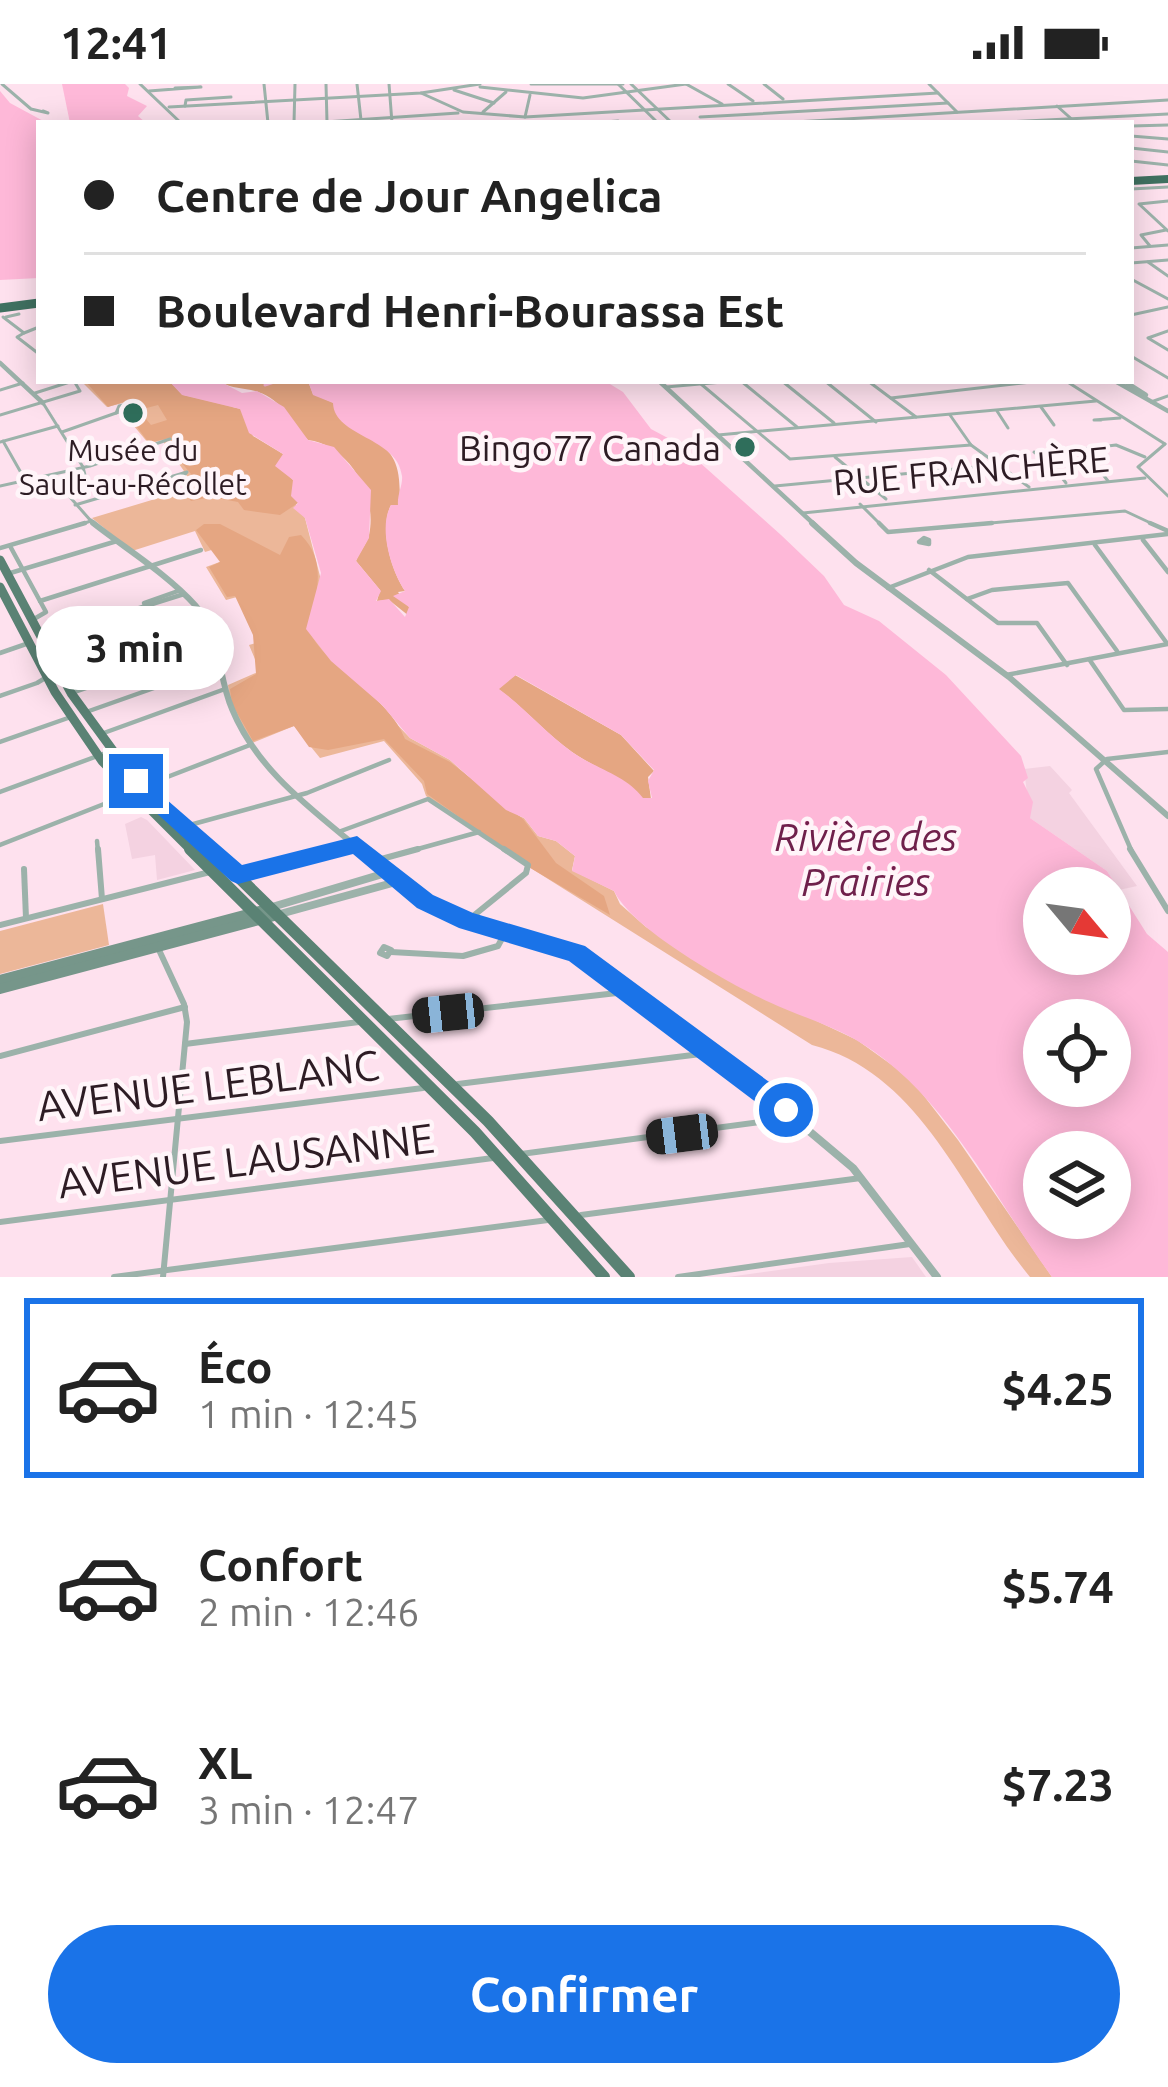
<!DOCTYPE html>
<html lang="fr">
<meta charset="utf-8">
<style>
body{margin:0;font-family:Ubuntu,sans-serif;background:#f6f6f6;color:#222;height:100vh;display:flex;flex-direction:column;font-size:45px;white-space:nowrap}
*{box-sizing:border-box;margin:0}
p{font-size:39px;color:#767676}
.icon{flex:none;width:66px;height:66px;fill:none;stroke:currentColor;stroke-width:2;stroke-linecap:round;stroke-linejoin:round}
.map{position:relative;height:1193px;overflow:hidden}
.details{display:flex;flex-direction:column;background:#fff;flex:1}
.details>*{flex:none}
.hud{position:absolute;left:36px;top:36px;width:1098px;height:264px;border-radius:0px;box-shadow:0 6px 30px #0003;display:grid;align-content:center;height:264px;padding:0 48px;background:#fff}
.needle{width:78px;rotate:119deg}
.buttons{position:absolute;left:1023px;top:783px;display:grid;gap:24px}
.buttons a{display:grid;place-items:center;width:108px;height:108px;border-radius:50%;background:#fff;box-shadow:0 6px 30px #0003;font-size:60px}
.end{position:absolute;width:54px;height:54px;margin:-27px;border:15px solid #1a73e8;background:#fff;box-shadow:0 0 0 6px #fff}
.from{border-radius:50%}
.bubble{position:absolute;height:84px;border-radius:42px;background:#fff;box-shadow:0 6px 30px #0003;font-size:39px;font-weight:700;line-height:84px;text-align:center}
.car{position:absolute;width:36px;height:72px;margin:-36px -18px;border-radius:15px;box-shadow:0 0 9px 3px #0007;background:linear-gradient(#222 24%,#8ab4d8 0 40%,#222 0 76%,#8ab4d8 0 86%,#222 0)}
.hud b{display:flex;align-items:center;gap:42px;height:114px;font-size:45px}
.hud b+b{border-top:3px solid #e0e0e0}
.hud i{width:30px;height:30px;background:#222}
ul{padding:21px 0 0;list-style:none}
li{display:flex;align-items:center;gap:36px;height:180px;margin:0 24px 18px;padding:0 24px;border:6px solid transparent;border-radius:0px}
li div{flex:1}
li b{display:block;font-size:45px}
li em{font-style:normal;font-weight:700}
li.active{border-color:#1a73e8}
li>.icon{width:108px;height:108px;stroke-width:1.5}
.cta{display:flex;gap:24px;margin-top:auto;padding:24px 48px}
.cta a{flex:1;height:138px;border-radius:72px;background:#1a73e8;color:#fff;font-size:48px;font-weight:700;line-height:138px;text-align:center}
.status{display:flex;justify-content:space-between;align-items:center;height:84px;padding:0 60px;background:#fff;direction:ltr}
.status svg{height:33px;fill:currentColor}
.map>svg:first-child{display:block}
</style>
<div class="status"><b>12:41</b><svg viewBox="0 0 49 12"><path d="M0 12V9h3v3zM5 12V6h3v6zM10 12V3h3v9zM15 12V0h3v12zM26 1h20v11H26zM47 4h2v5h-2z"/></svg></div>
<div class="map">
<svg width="1168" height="1193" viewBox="0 0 1168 1193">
<rect width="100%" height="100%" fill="#fee1ee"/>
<g fill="#f4d2e1">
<path d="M1050 682 1072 706 1069 709 1137 802 1119 806 1107 787 1030 734 1024 685Z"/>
<path d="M141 733 147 736 195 786 157 796 155 771 132 775 125 740Z"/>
<path d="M912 1173 926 1193H728L829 1179Z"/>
</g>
<g fill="#ecb799">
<path d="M81 297H169L183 311 231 321 305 434 321 496 306 545 410 654 450 676 505 726 524 734 538 752 556 757 575 772 572 786 614 807 620 820 646 843 734 898 857 956 896 984 917 1003 958 1056 1052 1193H1030C964 1113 922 989 812 961L529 783 426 712 422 700 384 657 320 674 294 642 252 659 230 620 228 601 260 587 249 561 263 557 237 513 226 516 206 483 225 476 218 464 205 468 195 447 132 467 92 434 195 403 186 391 174 392 184 387 162 356 149 360 123 329 135 325 131 317 107 323Z"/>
<path d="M103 820 109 861 0 890V847Z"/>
</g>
<g fill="#e5a682">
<path d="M85 297H169L183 311 241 325 253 352 283 370V384L293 396 298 419 280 431 244 426 238 418 211 413 191 417 184 408 196 404 191 390 166 360 177 352 149 359 130 334 142 330 151 341 167 336 158 321 139 326 130 316 108 323Z"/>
<path d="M219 297H308L313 310 334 319C359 371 406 341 399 421H391C379 445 391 486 405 507L398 508 409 523V532L389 516 377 517 380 506 356 477C359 468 367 460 369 451 378 412 349 361 308 356 292 340 282 315 258 308 243 303 234 306 219 297Z"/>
<path d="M204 440H220L280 471 289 453 301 451C331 481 312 515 311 551 336 592 387 610 405 655L450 678 523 735 556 779 604 812 610 831 532 785 427 710 424 697 384 655 328 666 309 663 294 642 253 657 232 620 230 605 256 590 253 551 235 512 227 513 209 483 220 478 196 446Z"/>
<path d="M515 591 621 651 654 687 648 693 651 715H643C624 692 596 685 572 668 545 649 524 623 498 605Z"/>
</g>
<g fill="#feb8d8" fill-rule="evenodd">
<path d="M62 0H125L129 4 127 12 147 22 138 32 146 39H70Z"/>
<path d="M0 7 10 19 47 39H39V194L0 196Z"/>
<path d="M169 297H219L242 309 257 307 284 323 308 356 334 363 371 406 369 454 356 477 381 507 376 517 389 515 405 533 409 523 393 512 405 507C391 486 378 444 391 421H398C397 411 403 401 402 392 398 353 334 353 333 319L313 311 308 297H605L623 308 651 345 679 360 781 451 824 492 844 521 879 537 946 591 1021 672 1028 694 1023 698 1033 718 1030 734 1107 787 1147 850 1168 868V1193H1052C994 1114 947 1012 861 959 834 942 799 932 769 918 728 899 633 846 614 807L572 787 575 772 556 757 538 752 524 734 506 726 450 676 410 654 382 621 331 577 306 545 321 489 305 434 293 424 298 419 291 412 293 396 275 382 283 370 249 349 240 325 182 311ZM516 591 621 651 654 686 648 697 652 714H643C626 691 596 685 572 668 546 649 525 624 499 605ZM1044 804H1110V870H1044ZM1110 936V1002H1044V936ZM1110 1068V1134H1044V1068Z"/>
</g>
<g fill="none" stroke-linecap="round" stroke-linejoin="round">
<path stroke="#feb8d8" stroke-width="3" d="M265 301 277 297"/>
<g stroke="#9cb2aa" stroke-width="3">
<path d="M2 0 31 25 48 29 43 27"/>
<path d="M264 0 268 39"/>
<path d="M326 0 327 38"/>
<path d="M357 0 361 36"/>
<path d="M389 0 392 39"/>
<path d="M531 0H623"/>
<path d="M686 0 722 20"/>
<path d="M728 0 753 17"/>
<path d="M764 0 783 15"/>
<path d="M929 0 957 28"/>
<path d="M480 3 583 14 686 0"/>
<path d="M454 6 494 19"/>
<path d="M149 7 201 3 175 4"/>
<path d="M421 9 463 28 525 33 938 9"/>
<path d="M185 22 186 16 231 13"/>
<path d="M1057 22 1076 39"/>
<path d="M169 23 421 9 480 0"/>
<path d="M483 28 506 8"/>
<path d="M525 33 530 11"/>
<path d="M700 33 948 19"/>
<path d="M220 39H245"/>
<path d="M294 39 295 0"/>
<path d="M310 39 458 29"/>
<path d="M591 39 618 37"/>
<path d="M778 39 1168 16"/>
<path d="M985 39 1168 30"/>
<path d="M1131 42 1168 41"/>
<path d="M1131 52 1168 55"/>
<path d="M1131 64 1168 68"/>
<path d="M1131 77 1168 81"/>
<path d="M1131 105 1168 103"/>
<path d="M1168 117 1139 120 1168 147"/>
<path d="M1150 162 1141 151 1166 146"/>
<path d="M1131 164 1168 161"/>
<path d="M1148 178 1168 192"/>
<path d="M1131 179 1168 176"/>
<path d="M1131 195 1168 215"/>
<path d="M1131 231 1168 223"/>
<path d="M3 233 24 249 17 253 39 270"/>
<path d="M6 233 19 230"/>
<path d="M1168 247 1148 254 1168 266"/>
<path d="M24 249 39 243"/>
<path d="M1131 272 1168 294"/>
<path d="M741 297 797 343"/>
<path d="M782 297 834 339"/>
<path d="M825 297 876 338"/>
<path d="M868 297 916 333"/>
<path d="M1066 297 1165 360"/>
<path d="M701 300 790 375 971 361"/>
<path d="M666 303 734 297"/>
<path d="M0 306 23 299"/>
<path d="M35 309 73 297"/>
<path d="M891 314 1040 297"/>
<path d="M1151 318 1168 312"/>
<path d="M43 319 83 383"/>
<path d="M128 320 129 325 116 329 119 322Z"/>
<path d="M1041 323 1054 341"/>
<path d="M997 327 1008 344"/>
<path d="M0 331 80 307 74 297"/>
<path d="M950 331 971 361 1029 403"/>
<path d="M1101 336H1094L1120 334"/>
<path d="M62 348 116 329"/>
<path d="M718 351 1096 317"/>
<path d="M3 357 24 394"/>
<path d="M0 358 58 342"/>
<path d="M1165 360 1138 383 1168 412"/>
<path d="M835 373 886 415"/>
<path d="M1048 378 1034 368 1045 371 1066 399"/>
<path d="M1108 397 1083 365 1116 361 1145 373"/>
<path d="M0 402 90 382 170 355"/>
<path d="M775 402 997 381"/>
<path d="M860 420 882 442"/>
<path d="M75 421 187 388 182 394H170"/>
<path d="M803 429 1145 394"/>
<path d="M75 442 91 437 69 412 72 401 85 391 83 383"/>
<path d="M958 442 1125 427 1157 442"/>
</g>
<g stroke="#9cb2aa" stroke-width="4.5">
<path d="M879 439 888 448 992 439"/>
<path d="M1150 439 1168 447"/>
<path d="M924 454 929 456V460L919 458Z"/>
<path d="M1143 456 1168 488"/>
<path d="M1095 461 1166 558"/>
<path d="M10 462 46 528 34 535"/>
<path d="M0 464 85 439"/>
<path d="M929 486 998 539H1037L1067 581"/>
<path d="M7 490 117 457"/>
<path d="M888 504 968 473 1168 450"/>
<path d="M967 515 992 506 1068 499 1117 567"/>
<path d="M40 517 201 466"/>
<path d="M144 519 178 507"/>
<path d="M41 555 184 510"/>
<path d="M0 569 29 559"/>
<path d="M1089 575 1124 626 1168 625"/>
<path d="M1006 591 1168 560"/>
<path d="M74 608 216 559"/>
<path d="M0 612 37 599 65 582 205 535"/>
<path d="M89 627 219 581"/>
<path d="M101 650 225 605"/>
<path d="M0 658 68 634"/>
<path d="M144 702 250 661"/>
<path d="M0 708 111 667"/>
<path d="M186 742 307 709 389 676"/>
<path d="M341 747 428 715 508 768"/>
<path d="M97 757 98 768"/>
<path d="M0 761 132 709"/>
<path d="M328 768 352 762"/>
<path d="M407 768 479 748"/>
<path d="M1132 768 1096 685 1107 675 1168 668"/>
</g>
<g stroke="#9cb2aa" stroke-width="6">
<path d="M98 765 102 815"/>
<path d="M1130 765 1168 827"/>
<path d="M374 777 418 765"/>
<path d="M24 785 26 834"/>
<path d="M241 790 340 765"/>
<path d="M467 837 526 789 528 781 504 765"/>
<path d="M0 841 210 788"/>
<path d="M384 863 391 866 387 872 380 869Z"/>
<path d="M159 866 184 920 187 938 163 1193"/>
<path d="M391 868 463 872 498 862 506 847"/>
<path d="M388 935 617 909 626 904"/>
<path d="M185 960 359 938"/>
<path d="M0 972 185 923"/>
<path d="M458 1000 701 970 707 965"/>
<path d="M0 1057 423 1004"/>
<path d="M521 1070 790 1034"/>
<path d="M581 1131 861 1094"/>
<path d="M0 1138 493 1074"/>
<path d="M114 1193 548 1136"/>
<path d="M678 1193 910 1160"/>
</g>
<g stroke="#9cb2aa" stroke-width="3">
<path d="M140 0 181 39"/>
<path d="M618 0 658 39"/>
<path d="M631 0 672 39"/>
</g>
<g stroke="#9cb2aa" stroke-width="4.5">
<path d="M0 279 43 319"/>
<path d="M659 297 816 442"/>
<path d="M1115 297 1168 327"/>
<path d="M1124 297 1146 311"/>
<path d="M91 437 97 442"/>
</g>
<g stroke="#9cb2aa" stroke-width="6">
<path d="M93 439C126 465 167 490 195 521 222 550 217 591 232 625 258 688 313 726 363 768"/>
<path d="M812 439 856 479 1009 593 1168 732"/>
</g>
<g stroke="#9cb2aa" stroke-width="8">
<path d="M360 765 418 814 467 837 577 870 746 994 853 1084 937 1193"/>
<path d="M272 823 386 789"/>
<path d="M280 830 396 798"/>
</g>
<g stroke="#76968a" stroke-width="10">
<path d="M0 896 271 824"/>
<path d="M0 905 278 831"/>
</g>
<g stroke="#5a8274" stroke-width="9">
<path d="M0 476 71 609 133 694 213 768"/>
<path d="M0 503 55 608 102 677 193 768"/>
</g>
<g stroke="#5a8274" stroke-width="12">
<path d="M190 765 475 1048 604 1193"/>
<path d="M210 765 488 1037 629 1193"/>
</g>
<path stroke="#407161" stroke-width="8" d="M1131 97 1168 95"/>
<path stroke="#407161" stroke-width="9" d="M0 224 39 219"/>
</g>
<path fill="#1a73e8" d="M136 689 242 781 357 752 433 811 473 829 585 862 795 1017 799 1026 795 1034H777L569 877 459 844 417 824 353 770 238 800 231 797 128 703 125 697Z"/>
<g fill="#2f6e5b" stroke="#fff5f9" stroke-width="4.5">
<circle cx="133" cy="329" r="12"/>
<circle cx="745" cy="363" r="12"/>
</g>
<g text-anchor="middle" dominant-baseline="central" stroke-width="9" stroke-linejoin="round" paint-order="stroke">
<g font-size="30" fill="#2d1c24" stroke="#fff5f9">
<text x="133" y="366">Musée du<tspan x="133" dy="34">Sault-au-Récollet</tspan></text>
</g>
<g font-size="36" fill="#2d1c24" stroke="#fff5f9" text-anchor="end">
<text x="721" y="363">Bingo77 Canada</text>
</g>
<g font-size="36" fill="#2d1c24" stroke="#fff5f9">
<text transform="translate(971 386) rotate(-5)">RUE FRANCHÈRE</text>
</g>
<g font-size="39" font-style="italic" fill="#6f204b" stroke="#fff5f9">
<text x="866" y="752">Rivière des<tspan x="866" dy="45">Prairies</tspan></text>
</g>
<g font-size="42" fill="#2d1c24" stroke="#fff5f9">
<text transform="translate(208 1001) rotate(-7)">AVENUE LEBLANC</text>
<text transform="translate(246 1076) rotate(-7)">AVENUE LAUSANNE</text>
</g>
</g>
</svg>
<div class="buttons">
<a><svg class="needle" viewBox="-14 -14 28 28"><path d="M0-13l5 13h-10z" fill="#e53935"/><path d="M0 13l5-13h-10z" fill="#767676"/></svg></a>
<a><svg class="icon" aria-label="locate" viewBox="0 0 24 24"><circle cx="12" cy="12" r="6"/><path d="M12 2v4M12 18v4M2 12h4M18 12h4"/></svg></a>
<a><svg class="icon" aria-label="layers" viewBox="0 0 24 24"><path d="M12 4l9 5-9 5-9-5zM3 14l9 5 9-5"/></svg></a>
</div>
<i class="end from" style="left:786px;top:1026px"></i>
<i class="end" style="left:136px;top:697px"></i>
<div class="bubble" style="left:36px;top:522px;width:198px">3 min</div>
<i class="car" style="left:448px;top:929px;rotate:264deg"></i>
<i class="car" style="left:682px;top:1050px;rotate:263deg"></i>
<div class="hud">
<b><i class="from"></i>Centre de Jour Angelica</b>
<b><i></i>Boulevard Henri-Bourassa Est</b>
</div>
</div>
<section class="details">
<ul>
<li class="active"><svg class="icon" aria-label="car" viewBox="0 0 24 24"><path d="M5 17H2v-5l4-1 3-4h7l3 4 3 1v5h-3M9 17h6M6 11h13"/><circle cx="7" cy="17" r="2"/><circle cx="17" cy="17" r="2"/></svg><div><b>Éco</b><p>1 min · 12:45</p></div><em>$4.25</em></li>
<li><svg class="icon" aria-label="car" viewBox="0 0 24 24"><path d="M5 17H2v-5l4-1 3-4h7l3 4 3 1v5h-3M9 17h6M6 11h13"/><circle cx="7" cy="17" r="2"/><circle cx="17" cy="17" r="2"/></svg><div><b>Confort</b><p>2 min · 12:46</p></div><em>$5.74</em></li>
<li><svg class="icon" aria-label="car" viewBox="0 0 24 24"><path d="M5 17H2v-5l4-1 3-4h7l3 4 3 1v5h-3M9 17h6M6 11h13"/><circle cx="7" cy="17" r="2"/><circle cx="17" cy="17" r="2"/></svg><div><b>XL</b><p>3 min · 12:47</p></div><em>$7.23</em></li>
</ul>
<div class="cta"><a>Confirmer</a></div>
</section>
